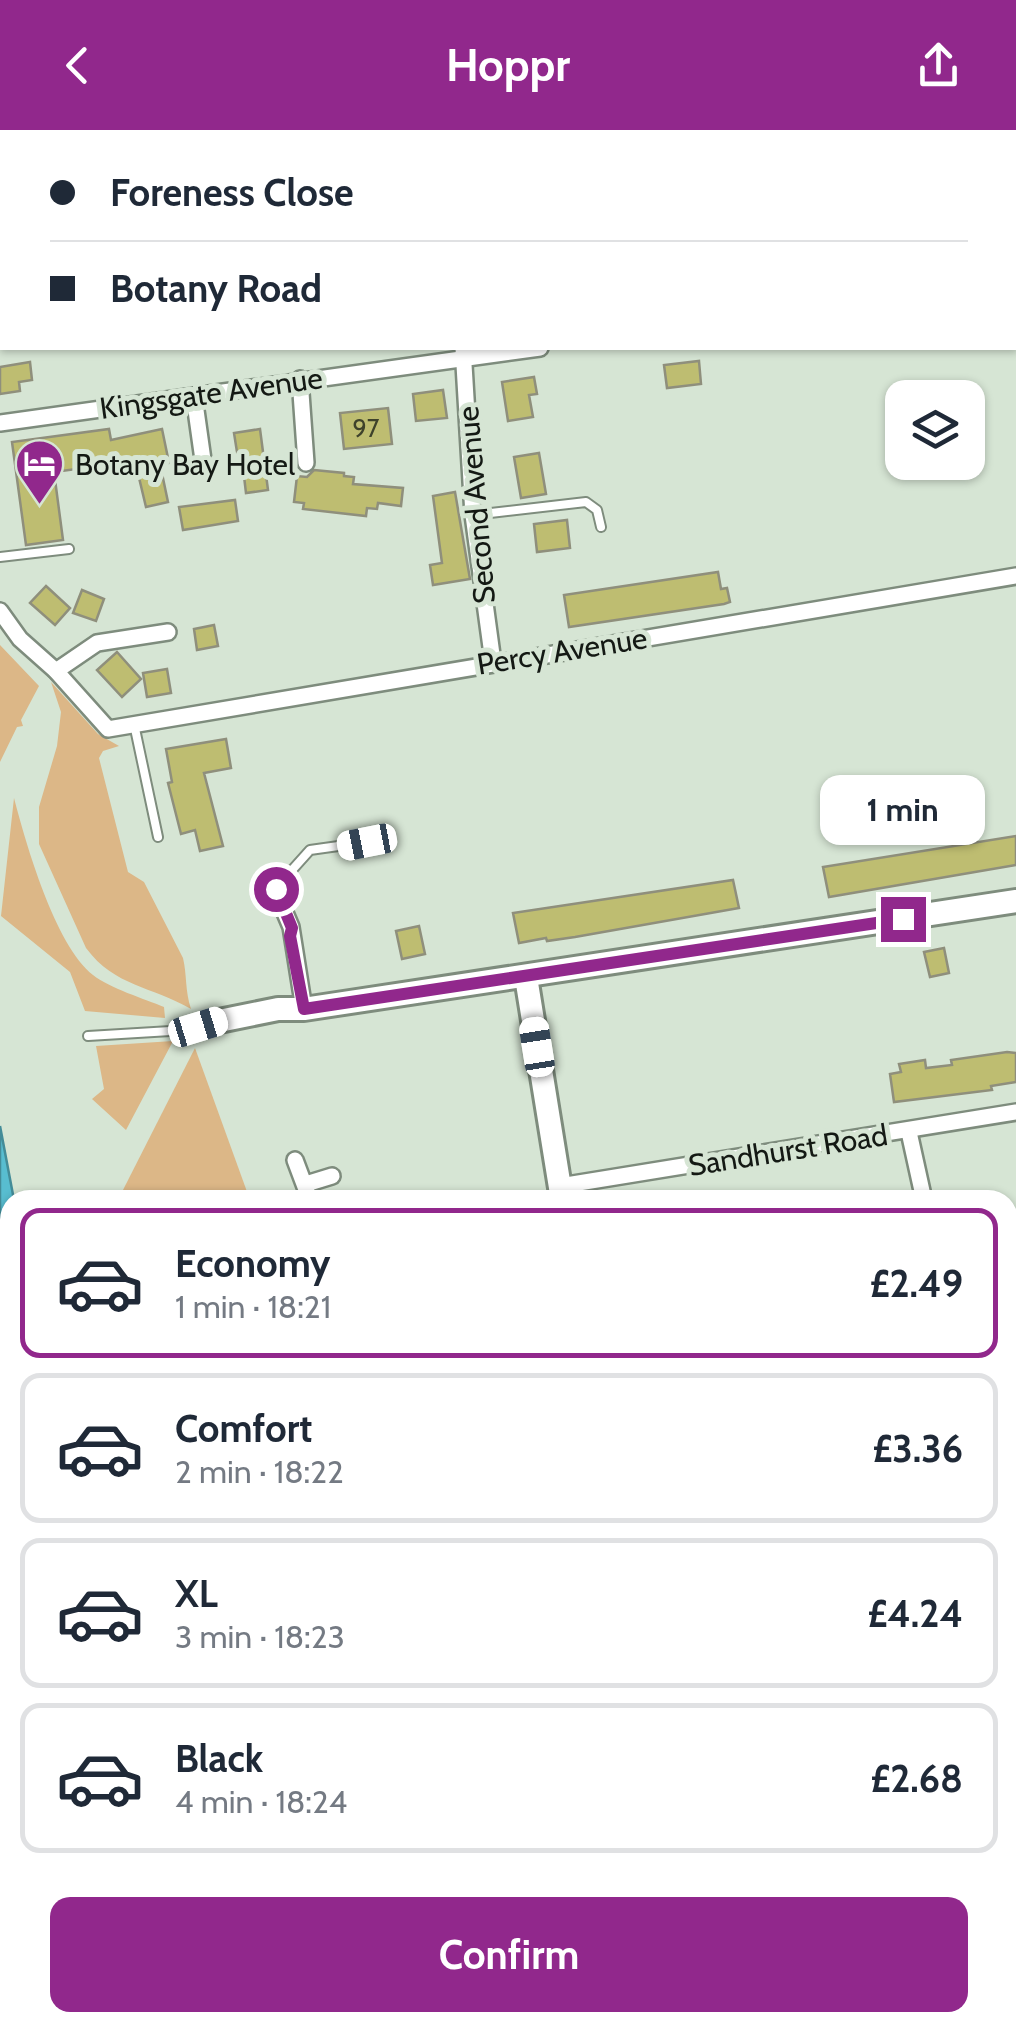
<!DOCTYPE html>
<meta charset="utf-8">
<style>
body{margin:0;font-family:Cabin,sans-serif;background:#f2f2f3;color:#1f2937;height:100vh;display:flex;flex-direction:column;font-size:38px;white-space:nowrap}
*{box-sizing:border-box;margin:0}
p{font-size:32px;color:#747a83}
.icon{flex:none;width:55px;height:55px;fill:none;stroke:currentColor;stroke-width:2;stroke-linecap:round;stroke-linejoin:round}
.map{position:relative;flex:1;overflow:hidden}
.details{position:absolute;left:0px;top:1060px;width:1018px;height:842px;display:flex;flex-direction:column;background:#fff;border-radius:30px 30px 0 0;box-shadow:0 2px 8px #0004}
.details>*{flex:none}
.guide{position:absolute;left:0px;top:0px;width:1018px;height:220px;box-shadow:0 2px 8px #0004;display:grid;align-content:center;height:220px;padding:0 50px;background:#fff}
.tools{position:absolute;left:885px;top:250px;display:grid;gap:20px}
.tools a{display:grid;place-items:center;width:100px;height:100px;border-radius:20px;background:#fff;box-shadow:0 2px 8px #0004;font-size:50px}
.end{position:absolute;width:45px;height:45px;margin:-22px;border:12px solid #91288c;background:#fff;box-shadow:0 0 0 5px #fff}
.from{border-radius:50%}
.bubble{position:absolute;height:70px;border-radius:20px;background:#fff;box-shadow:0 2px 8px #0004;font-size:32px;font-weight:700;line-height:70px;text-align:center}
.car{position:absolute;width:30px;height:60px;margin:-30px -15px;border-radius:12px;box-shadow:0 0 8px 2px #0007;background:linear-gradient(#fff 24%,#345 0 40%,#fff 0 76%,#345 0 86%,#fff 0)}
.guide b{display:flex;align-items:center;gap:35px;height:95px;font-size:38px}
.guide b+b{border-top:2px solid #e0e1e3}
.guide i{width:25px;height:25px;background:#1f2937}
ul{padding:18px 0 0;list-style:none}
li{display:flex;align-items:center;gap:30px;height:150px;margin:0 20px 15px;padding:0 30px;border:5px solid #e0e1e3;border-radius:20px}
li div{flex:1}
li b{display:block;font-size:38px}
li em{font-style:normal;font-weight:700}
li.current{border-color:#91288c}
li>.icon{width:90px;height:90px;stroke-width:1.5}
.cta{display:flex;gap:20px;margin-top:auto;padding:20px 50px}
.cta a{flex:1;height:115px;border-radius:20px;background:#91288c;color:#fff;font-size:40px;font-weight:700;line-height:115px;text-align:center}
header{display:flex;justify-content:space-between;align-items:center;height:130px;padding:0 50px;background:#91288c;color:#fff;font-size:45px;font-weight:700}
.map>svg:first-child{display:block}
</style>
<header><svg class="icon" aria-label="back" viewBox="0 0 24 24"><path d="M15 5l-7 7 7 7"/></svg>Hoppr<svg class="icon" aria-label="share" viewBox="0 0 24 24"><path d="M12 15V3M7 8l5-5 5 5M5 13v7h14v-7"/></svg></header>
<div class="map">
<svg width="1016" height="1902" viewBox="0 0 1016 1902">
<rect width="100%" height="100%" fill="#d6e5d4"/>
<g fill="#dcb787">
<path d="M0 515 39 556 21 590 23 596 17 597 0 632Z"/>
<path d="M51 552 98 604 119 616 103 621 99 628 128 742 144 752 183 828C187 845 185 861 191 879 152 856 115 857 86 818L39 714V677L57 616 61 582Z"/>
<path d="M14 668C26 714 55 815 93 845 109 858 145 869 164 877L165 888 85 881 70 842 1 786Z"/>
<path d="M173 911 126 1000 92 969 104 959 96 916Z"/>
<path d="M195 918 250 1070H118L124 1058Z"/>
<path d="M566 1892 570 1902H300L293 1893Z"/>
</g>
<path fill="#58bdd0" stroke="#448c98" stroke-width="2.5" d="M0 996 14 1070H10V1183L1 1198 10 1223V1892L169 1893 171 1902H0Z"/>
<g fill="#bebd71" stroke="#8f8f7c" stroke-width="2.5">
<path d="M699 231 701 254 667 258 664 235Z"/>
<path d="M30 232 32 250 19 252 20 261 0 264V237Z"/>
<path d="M534 247 537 264 529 265 533 287 508 291 502 252Z"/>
<path d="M443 260 447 288 416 291 413 264Z"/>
<path d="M388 278 392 314 344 319 340 283Z"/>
<path d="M109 299 111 310 162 299 169 333 160 334 168 372 146 377 135 331 54 342 63 410 26 415 12 312Z"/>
<path d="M260 299 268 360 246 363 241 321 237 322 234 303Z"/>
<path d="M539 323 546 364 521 368 514 327Z"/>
<path d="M314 340 344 343V346L354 347 353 354 403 358 401 376 378 373 377 379 367 378 366 386 303 379 304 373 294 372 297 346 307 347Z"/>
<path d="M455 362 470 449 433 455 430 435 442 433 433 366Z"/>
<path d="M235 370 238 391 183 400 179 377Z"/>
<path d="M567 390 570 418 537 422 534 394Z"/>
<path d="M718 442 721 459 727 458 730 472 724 474 569 497 564 465Z"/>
<path d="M46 456 70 478 55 495 30 473Z"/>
<path d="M82 460 104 469 96 491 73 483Z"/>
<path d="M214 495 218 516 197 520 194 499Z"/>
<path d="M117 522 141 549 122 567 97 540Z"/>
<path d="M167 539 171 563 147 567 143 543Z"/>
<path d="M226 609 231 638 204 643 223 716 200 721 195 700 181 704 168 653 172 652 166 619Z"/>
<path d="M1016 706V735L829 767 823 737Z"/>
<path d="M733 750 739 778 575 807 547 811 546 808 519 813 513 783Z"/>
<path d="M419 796 425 824 402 829 396 801Z"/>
<path d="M944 818 949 843 930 847 924 822Z"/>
<path d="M1007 922 1016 923V952L991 956 992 960 894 972 890 944 901 942 899 934 925 930 926 938 952 935 951 930Z"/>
</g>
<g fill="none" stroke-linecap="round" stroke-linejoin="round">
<defs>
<g id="lane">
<path d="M473 385 586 372 597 380 601 397"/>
<path d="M0 427 69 419"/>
<path d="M134 594 158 707"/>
<path d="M275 759 310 720 367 712"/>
<path d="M88 906 187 900 215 892"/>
</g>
<g id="street">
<path d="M434 0V2"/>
<path d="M1015 152 1016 151"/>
<path d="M463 218 473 385 493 532"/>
<path d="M300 249 306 333"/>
<path d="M194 266 204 337"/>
<path d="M0 293 540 218"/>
<path d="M0 481 20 509 56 541 108 599 1016 446"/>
<path d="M56 541 97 513 168 502"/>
<path d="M275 759 291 797 304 879"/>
<path d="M909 1002 924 1070"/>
<path d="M295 1030 310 1070"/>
<path d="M306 1054 332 1046"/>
<path d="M560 1056 1016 982"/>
<path d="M1008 1833 1016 1829"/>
<path d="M652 1892 655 1902"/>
</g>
<g id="secondary">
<path d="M526 847 562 1070"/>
<path d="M219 891 278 879H304L1016 771"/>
<path d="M1016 1327C1008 1359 1005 1393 1016 1425"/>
<path d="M839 1892 843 1902"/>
</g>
</defs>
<use href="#lane" stroke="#7e8c7d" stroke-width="12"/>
<use href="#street" stroke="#7e8c7d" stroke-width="20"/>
<use href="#secondary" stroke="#7e8c7d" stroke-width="28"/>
<use href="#lane" stroke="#fff" stroke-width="8"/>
<use href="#street" stroke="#fff" stroke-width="15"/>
<use href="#secondary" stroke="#fff" stroke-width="22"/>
</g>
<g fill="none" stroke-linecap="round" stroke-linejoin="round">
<path stroke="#91288c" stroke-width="12" d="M276 759 292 798 290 806 304 879 903 789"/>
</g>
<defs>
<symbol id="hotel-pin" viewBox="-11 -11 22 30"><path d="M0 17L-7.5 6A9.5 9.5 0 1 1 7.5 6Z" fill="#91288c" stroke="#d6e5d4"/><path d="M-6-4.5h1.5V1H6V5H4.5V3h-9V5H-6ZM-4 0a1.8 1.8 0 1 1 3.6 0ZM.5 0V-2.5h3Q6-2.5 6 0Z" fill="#fff"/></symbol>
</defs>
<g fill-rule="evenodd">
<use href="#hotel-pin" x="12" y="306" width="55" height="75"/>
</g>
<g text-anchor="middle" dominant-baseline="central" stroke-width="10" stroke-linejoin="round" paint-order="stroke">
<g font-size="25" fill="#3e422b">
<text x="366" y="298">97</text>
</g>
<g font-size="30" fill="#141914" stroke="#d6e5d4">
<text transform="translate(211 263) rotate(-8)">Kingsgate Avenue</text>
<text transform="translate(476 375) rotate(-95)">Second Avenue</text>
<text transform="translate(562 521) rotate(-9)">Percy Avenue</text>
<text transform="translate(788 1020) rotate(-9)">Sandhurst Road</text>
</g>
<g font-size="30" fill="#141914" stroke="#d6e5d4" text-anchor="start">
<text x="75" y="334">Botany Bay Hotel</text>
</g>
</g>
</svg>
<div class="tools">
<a><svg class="icon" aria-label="layers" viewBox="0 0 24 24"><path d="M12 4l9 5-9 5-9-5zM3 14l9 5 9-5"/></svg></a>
</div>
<i class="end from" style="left:276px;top:759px"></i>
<i class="end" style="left:903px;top:789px"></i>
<div class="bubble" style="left:820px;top:645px;width:165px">1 min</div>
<i class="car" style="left:367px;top:712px;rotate:259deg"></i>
<i class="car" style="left:198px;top:897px;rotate:73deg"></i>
<i class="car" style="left:537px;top:917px;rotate:351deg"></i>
<div class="guide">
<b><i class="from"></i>Foreness Close</b>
<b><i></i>Botany Road</b>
</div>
<section class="details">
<ul>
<li class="current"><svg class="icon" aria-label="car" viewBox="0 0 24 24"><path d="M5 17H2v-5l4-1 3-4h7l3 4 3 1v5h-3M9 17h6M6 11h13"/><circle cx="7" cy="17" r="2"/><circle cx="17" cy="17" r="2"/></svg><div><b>Economy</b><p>1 min · 18:21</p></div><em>£2.49</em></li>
<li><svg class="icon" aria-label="car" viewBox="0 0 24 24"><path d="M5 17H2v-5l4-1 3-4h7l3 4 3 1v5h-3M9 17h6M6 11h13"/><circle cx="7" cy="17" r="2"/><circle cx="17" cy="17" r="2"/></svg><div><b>Comfort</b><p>2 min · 18:22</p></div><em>£3.36</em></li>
<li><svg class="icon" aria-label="car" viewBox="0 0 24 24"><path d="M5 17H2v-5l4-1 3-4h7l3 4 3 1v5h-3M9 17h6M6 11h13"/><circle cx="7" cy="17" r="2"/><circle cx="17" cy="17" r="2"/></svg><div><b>XL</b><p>3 min · 18:23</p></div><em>£4.24</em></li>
<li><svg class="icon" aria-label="car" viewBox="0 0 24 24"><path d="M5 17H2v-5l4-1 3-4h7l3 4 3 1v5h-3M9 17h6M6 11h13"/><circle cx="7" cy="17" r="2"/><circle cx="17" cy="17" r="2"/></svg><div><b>Black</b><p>4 min · 18:24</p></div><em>£2.68</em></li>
</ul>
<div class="cta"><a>Confirm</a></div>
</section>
</div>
